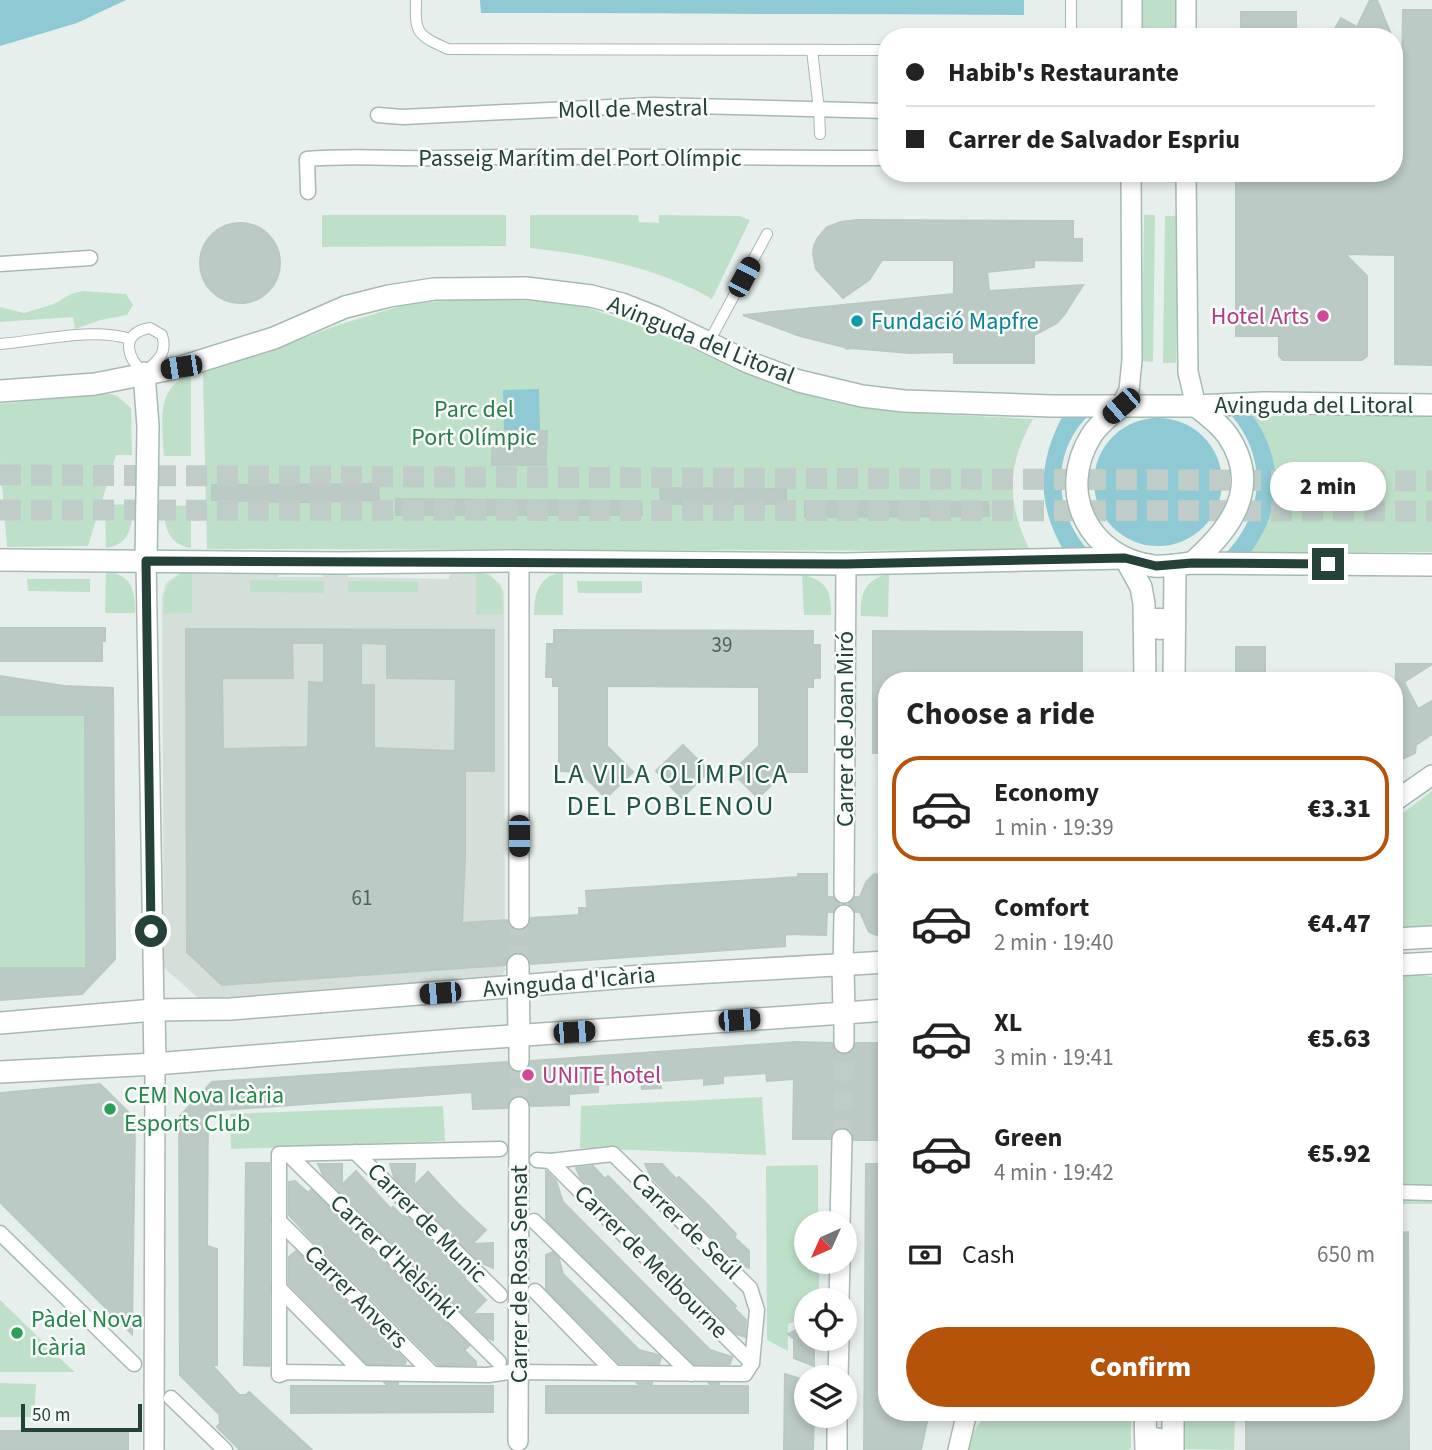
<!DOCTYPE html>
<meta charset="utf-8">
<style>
body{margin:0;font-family:"Source Sans 3",sans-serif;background:#f2f2f2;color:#222;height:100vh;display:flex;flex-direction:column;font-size:26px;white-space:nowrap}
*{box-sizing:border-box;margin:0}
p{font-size:23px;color:#767676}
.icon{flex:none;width:38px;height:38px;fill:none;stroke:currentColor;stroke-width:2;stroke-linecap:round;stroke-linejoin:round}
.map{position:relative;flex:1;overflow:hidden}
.side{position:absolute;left:878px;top:672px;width:525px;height:749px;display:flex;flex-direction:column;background:#fff;border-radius:28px;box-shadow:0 4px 10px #0003}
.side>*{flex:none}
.hud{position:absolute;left:878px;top:28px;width:525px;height:154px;border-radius:28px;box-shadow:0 4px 10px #0003;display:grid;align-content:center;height:154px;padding:0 28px;background:#fff}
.needle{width:46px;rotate:225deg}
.tools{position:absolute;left:794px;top:1211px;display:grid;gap:14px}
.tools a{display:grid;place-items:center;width:63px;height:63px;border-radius:50%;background:#fff;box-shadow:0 4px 10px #0003;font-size:35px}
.scale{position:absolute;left:21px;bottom:18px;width:121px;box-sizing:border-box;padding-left:7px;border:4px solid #24423a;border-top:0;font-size:19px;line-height:24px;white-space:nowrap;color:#24423a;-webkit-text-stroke:5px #f7fbf9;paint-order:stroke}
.end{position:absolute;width:32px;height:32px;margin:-16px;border:9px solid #24423a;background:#fff;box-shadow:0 0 0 4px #fff}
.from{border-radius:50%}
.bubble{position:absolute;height:49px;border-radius:24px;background:#fff;box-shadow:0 4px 10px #0003;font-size:23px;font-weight:800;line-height:49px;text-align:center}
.car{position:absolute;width:21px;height:42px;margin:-21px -10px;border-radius:9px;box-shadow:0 0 5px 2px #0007;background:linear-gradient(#222 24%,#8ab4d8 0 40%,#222 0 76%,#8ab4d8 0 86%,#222 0)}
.hud b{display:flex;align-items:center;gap:24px;height:66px;font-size:26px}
.hud b+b{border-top:2px solid #e0e0e0}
.hud i{width:18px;height:18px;background:#222}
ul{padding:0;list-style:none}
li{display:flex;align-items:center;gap:21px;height:105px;margin:0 14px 10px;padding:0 14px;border:4px solid transparent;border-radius:28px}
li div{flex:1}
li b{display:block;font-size:26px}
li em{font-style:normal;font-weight:800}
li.current{border-color:#b45309}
li>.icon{width:63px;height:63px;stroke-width:1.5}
h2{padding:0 28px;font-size:32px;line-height:84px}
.pay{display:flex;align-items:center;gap:18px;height:77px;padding:0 28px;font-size:26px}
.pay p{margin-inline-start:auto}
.action{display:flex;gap:14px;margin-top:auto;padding:14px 28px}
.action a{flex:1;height:80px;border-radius:42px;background:#b45309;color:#fff;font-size:28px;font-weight:800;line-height:80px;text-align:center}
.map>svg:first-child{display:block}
</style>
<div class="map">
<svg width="1432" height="1450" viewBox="0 0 1432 1450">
<rect width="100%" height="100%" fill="#e6efeb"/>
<path fill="#d4dfda" d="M183 571H278V577H323V571H348V577L449 579 450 571H476L489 574 500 584 504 592 505 970 499 980 204 1003 164 968 162 597 166 583Z"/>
<g fill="#bfe0c8">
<path d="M1141 0H1175V37H1142Z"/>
<path d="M322 215H506V246L322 247Z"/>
<path d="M530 215H638L639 222 659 223V215L739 216 750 220 712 299C656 267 593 255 530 248Z"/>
<path d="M1144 215H1155L1153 362 1142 361Z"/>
<path d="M1165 216H1178L1176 363H1163Z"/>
<path d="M83 291 126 294 133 305 127 315 101 320 75 329 73 317 0 322V307L24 313 54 304 71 294Z"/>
<path d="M472 299 538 301 589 308 654 331 740 371 835 402 860 407 897 412 1033 419C1006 466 1007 503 1030 551L207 549 203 373 266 353 338 325 410 303Z"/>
<path d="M191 375V456H164C163 424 154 387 191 375Z"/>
<path d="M105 393 117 396 131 408 132 455H116L88 546 7 547 0 460V404Z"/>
<path d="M1253 416H1432V552H1251C1283 508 1284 460 1253 416Z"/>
<path d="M132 504C133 526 130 544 106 548L105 505Z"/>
<path d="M164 505 191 506V548C167 544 164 526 164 505Z"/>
<path d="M106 571C132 575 135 590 135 613H105Z"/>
<path d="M184 572H192V613L164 614C163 594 165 582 184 572Z"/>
<path d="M476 572C503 577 503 591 503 614L476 615Z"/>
<path d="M563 572V615H534C534 594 539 575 563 572Z"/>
<path d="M889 574 888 617 861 616C859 593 867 578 889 574Z"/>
<path d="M802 575C826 579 832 592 831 615H804Z"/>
<path d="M27 579H90V592L28 591Z"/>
<path d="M250 580 324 581V593L250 592Z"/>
<path d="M348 581 418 582V592H348Z"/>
<path d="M577 581H642V593H578Z"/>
<path d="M0 714H85L86 968H0Z"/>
<path d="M1432 791V937L1395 940V819Z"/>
<path d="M1417 974 1432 977V1204H1395V975Z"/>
<path d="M762 1097 766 1155 580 1148 581 1106Z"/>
<path d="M443 1106 445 1141 231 1149 230 1114Z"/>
<path d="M818 1165V1223H807V1262H819V1300H807V1317L788 1324V1351L767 1340 766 1166Z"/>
<path d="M0 1300 69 1367 75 1372H0Z"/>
<path d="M0 1383 36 1384 34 1417H0Z"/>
<path d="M988 1412H1131V1448L1128 1450H967L968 1439Z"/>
<path d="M1183 1412H1235L1234 1450 1183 1449Z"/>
</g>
<g fill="#8ec9d4">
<path d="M0 0H126L77 23 0 46Z"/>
<path d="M480 0H1024V15L481 13Z"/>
<path d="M539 389 540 431H504L503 390Z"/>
<path d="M1063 415 1088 416C1050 453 1054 514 1089 551H1064C1036 503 1038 463 1063 415Z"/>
<path d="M1232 416H1253C1284 460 1283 508 1251 552L1226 553C1264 513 1268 459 1232 416Z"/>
<circle cx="1158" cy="482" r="64"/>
</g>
<path fill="#e6efeb" d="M481 13 1024 15V19L481 17Z"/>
<g fill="#bbcac4" stroke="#b8c9c2" stroke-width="2" fill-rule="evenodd">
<path d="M1370 0H1377L1392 37H1330L1341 18 1357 27Z"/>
<path d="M1403 10H1432V365L1395 364V255L1345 254 1367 276V356L1362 360H1283L1279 356V336H1236V173H1395V138H1402V92L1395 87V46L1402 63Z"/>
<rect x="1241" y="12" width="55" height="25"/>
<path d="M857 220 1073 221V239H1082V261L1034 260V267L987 272 989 291 1083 285 1064 315 1057 323 1034 335V363H954V352L909 353 851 348 847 349 844 347 800 336 743 315 954 294V260H882L869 280 843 298 816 269 813 254 814 246 817 239 827 227 841 222Z"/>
<circle cx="240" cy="263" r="40"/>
<path d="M493 431H547L546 465H492Z"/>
<path d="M378 484 379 500 303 502 212 500V485Z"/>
<path d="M660 488 786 489V504H661Z"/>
<path d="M396 499 641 501 642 515H396Z"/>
<path d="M805 501 988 502 989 516 805 517Z"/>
<path d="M0 628H105V641H102V661H0Z"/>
<path d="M186 629 494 630V771H465V860L462 923 507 920 512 929 520 931 529 926 531 918 579 915V908H587L586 891 798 877V874H827V897H833L839 904 833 912H827L826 935 785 934V946L531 964 525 954 517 952 507 958 505 965 222 985 187 952ZM292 643H324V683L309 682 308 747 223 749 222 678H293ZM361 643 387 644V678L456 679 455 751 374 748V685H361Z"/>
<path d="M554 630 813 631V645H820V678H813V687H807V772H785L758 798 732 772 759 746V687L607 686V746L633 772 606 798 580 772 559 771V686H553V677H546L547 644H554Z"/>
<path d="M873 631 1082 632V678H1067L1057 681H887V753H873Z"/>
<rect x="1236" y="647" width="29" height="34"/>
<path d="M1396 664H1432L1404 682 1418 709 1432 701V734L1416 745 1415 753 1398 761 1395 756Z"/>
<path d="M0 676 64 686 113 688 115 959 82 994 0 1000V968H86L85 715H0Z"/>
<path d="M683 745 709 771 682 798 656 771Z"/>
<path d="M874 874 883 876 887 883V926L882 933 877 935 869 932 860 912H855L849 904 855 897H860L866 882Z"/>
<path d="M796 1042 832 1043 834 1050 843 1055 851 1053 856 1043H887V1140H854L849 1129 842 1127 832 1132 830 1139H793L794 1079 767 1081 766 1073 723 1076V1083L704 1085V1078L660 1081 661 1088 642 1089 641 1082 598 1085V1092L569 1094V1105L531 1106 526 1097 518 1095 509 1100 507 1108 473 1109 472 1092 208 1111 207 1246 217 1249V1365H212L239 1395H246L249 1392 312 1450H240L217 1427 220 1423 219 1414 180 1375 179 1117 212 1082 507 1062 512 1071 520 1073 529 1068 531 1061Z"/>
<path d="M100 1084 135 1119 132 1334 0 1202V1093Z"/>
<path d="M246 1163H269V1366L244 1365Z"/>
<path d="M318 1164H342V1185L356 1171 391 1209 393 1207 406 1220 404 1214 467 1276 464 1278 486 1300 472 1314H493V1340L488 1338 323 1175Z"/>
<path d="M390 1164H415L414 1186 428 1172 458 1204 486 1230 472 1244 493 1243V1268L480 1262 394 1177Z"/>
<path d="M645 1164H662L676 1179 679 1177 710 1207 736 1234 734 1237 749 1251V1268L739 1264 651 1177Z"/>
<path d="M866 1164H887V1412H929L921 1450H864Z"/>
<path d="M593 1166 605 1179 608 1176 736 1306 734 1308 746 1320 745 1337 736 1334 580 1177 576 1168Z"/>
<path d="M546 1171 556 1181 563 1202 710 1350 732 1357 730 1364H694L546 1220Z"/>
<path d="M295 1181 308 1193 311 1190 469 1346 464 1350 476 1362V1365H438L311 1239 289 1215V1182Z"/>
<path d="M1408 1232 1409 1450H1246V1412H1395V1233Z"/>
<path d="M296 1251 406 1361 405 1364H367L289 1284V1257Z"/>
<path d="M553 1252 559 1259 563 1274 639 1350 658 1355 661 1358 659 1364 619 1363 546 1289V1255Z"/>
<path d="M807 1325V1339H814V1366L794 1358V1339L788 1334Z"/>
<path d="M785 1374 807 1381V1416H814L813 1450H784Z"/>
<path d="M385 1383H398L397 1386H493V1412L291 1413V1386H388Z"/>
<path d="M637 1383H652L651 1386H712L709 1383H719L718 1386H748V1413H546V1386H641Z"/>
<path d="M85 1429 128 1431V1450H0V1431H85Z"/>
</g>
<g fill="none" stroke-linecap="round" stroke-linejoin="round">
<g stroke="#bfccc8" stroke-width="19" stroke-dasharray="19 10" stroke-linecap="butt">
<path d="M518 965 519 919"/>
<path d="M519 1107V1061"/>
<path d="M842 1139 844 1043"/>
</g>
<g stroke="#bfccc8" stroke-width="21" stroke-dasharray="21 10" stroke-linecap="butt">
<path d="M0 475 1432 481"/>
<path d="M0 510 1432 511"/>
</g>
<defs>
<g id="service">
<path d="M416 0C415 34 417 35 448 49L887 50"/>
<path d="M1071 37V0"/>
<path d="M812 50 819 110 820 134"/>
<path d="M150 328 162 335C168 354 157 361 144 373 127 358 119 333 150 328Z"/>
<path d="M709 342 767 234"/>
<path d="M0 344C39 341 93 327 130 339"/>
</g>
<g id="pedestrian">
<path d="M378 115 403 117 652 105 887 111"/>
<path d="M308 192 307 159C351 155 395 159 440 158 589 155 738 158 887 158"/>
<path d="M0 264 90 258"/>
<path d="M1155 616H1162L1161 632 1155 631Z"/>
<path d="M500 1149 279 1154V1375L287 1372 488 1375 509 1372 745 1374 752 1363 550 1161 537 1160"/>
<path d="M355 1152 500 1295"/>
<path d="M288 1154 499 1362"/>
<path d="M550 1161 613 1154 750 1288 757 1310 752 1363"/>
<path d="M1395 1192 1432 1193"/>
<path d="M279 1221 433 1374"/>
<path d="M534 1221 691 1374"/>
<path d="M0 1233 134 1364"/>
<path d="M279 1288 363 1373"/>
<path d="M535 1291 615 1373"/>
<path d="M171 1398 225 1450"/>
<path d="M1154 1435 1160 1436V1450H1154Z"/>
</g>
<g id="minor">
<path d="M1186 0V37"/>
<path d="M1132 37V0"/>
<path d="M1186 173 1188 372 1196 406"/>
<path d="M1121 406 1129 390 1132 360 1131 173"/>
<path d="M146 561 154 1010"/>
<path d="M1395 801 1432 775"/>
<path d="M844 893 846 564"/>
<path d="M519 919V561"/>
<path d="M843 965 844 915"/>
<path d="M519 1036V1061"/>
<path d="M844 1043V1013"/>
<path d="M840 1223 842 1139"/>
<path d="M839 1300 840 1262"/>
<path d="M838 1377 839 1339"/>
<path d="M518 1441 519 1107"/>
<path d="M154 1450 155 1064"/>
<path d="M837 1450V1416"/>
<path d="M958 1450 967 1412"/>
</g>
<g id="tertiary">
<path d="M1125 558 1141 587 1144 604 1145 681"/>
<path d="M1174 681 1175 565"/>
<path d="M1395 939 1432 937"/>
<path d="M518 965 519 1036"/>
<path d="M843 965 844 1013"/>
<path d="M1395 965 1432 963"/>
<path d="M154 1010 155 1064"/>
<path d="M0 1023 154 1010 231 1009 642 976 887 962"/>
<path d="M0 1072 155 1064 454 1040 887 1010"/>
<path d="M1145 1412 1146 1450"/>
<path d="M1173 1412V1450"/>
</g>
<g id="secondary">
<path d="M144 373 148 426 146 561"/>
<path d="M0 391 95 384 181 367 274 338 345 307 389 296 434 289 526 288 591 296 622 304 655 317 748 362 799 381 862 396 904 401 1051 406H1196L1263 403 1432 405"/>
<path d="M1121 406C1111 415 1098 424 1091 436 1056 493 1089 558 1154 566 1167 567 1180 564 1192 563L1432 565"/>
<path d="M0 560 340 563 519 561 846 564 1125 558"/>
<path d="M1192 563C1231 529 1262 487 1228 436 1220 424 1207 415 1196 406"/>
</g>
</defs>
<use href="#service" stroke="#a8b8b2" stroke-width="12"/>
<use href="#pedestrian" stroke="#a8b8b2" stroke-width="17"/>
<use href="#minor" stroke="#a8b8b2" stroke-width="22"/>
<use href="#tertiary" stroke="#a8b8b2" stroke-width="24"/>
<use href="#secondary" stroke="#a4bbb3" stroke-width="24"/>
<use href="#service" stroke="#fff" stroke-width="10"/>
<use href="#pedestrian" stroke="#fff" stroke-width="14"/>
<use href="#minor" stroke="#fff" stroke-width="19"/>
<use href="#tertiary" stroke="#fff" stroke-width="21"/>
<use href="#secondary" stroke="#fff" stroke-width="21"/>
</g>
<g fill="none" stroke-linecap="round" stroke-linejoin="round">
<path stroke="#24423a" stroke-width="9" d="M151 931 146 561 846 564 1125 558 1156 566 1192 563 1328 564"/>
</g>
<g fill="#d1479c" stroke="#f7fbf9" stroke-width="2.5">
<circle cx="1323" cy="316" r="7"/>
<circle cx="528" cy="1075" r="7"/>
</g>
<circle fill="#0f9aa8" stroke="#f7fbf9" stroke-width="2.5" cx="857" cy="321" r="7"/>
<g fill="#2e9e5b" stroke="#f7fbf9" stroke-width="2.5">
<circle cx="110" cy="1109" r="7"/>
<circle cx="17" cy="1333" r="7"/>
</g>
<g text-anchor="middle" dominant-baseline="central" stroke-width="5" stroke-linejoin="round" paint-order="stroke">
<g font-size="21" fill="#4a645c">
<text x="722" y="645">39</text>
<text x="362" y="898">61</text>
</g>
<g font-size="24" fill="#24423a" stroke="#f7fbf9">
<text transform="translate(633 109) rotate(-1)">Moll de Mestral</text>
<text x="580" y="158">Passeig Marítim del Port Olímpic</text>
<text transform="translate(701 340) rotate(22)">Avinguda del Litoral</text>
<text x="1314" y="405">Avinguda del Litoral</text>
<text transform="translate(845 729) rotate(-90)">Carrer de Joan Miró</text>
<text transform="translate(569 982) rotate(-5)">Avinguda d'Icària</text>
<text transform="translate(427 1223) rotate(45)">Carrer de Munic</text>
<text transform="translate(686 1226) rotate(44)">Carrer de Seúl</text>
<text transform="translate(394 1257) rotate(44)">Carrer d'Hèlsinki</text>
<text transform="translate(651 1262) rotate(45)">Carrer de Melbourne</text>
<text transform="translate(519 1274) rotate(-90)">Carrer de Rosa Sensat</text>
<text transform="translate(356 1297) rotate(45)">Carrer Anvers</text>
</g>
<g font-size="24" fill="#b23c85" stroke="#f7fbf9" text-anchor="end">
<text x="1309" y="316">Hotel Arts</text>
<text x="542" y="1075" text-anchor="start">UNITE hotel</text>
</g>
<g font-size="24" fill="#0d838f" stroke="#f7fbf9" text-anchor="start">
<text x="871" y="321">Fundació Mapfre</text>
</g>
<g font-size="24" fill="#2d7a4b" stroke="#f7fbf9">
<text x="474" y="409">Parc del<tspan x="474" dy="28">Port Olímpic</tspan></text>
</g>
<g font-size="24" fill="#27864d" stroke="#f7fbf9" text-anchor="start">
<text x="124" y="1095">CEM Nova Icària<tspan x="124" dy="28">Esports Club</tspan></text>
<text x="31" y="1319">Pàdel Nova<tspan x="31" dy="28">Icària</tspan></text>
</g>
<g font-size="28" letter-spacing="2" fill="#1f5548" stroke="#f7fbf9">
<text x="671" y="774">LA VILA OLÍMPICA<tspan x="671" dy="32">DEL POBLENOU</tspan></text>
</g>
</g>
</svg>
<div class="tools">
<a><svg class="needle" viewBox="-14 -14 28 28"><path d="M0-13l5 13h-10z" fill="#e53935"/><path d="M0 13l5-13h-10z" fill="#767676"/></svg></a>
<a><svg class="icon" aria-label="locate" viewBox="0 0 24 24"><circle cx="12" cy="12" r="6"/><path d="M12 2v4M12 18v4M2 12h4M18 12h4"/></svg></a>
<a><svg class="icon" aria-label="layers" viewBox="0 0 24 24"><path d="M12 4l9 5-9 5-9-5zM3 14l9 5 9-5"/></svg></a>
</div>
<div class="scale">50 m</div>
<i class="end from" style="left:151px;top:931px"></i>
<i class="end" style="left:1328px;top:564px"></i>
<div class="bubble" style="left:1270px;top:462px;width:116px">2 min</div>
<i class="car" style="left:744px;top:277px;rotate:28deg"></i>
<i class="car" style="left:181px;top:367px;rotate:261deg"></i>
<i class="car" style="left:1121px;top:406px;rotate:229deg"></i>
<i class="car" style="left:519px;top:836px;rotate:180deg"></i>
<i class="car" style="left:440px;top:993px;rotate:265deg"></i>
<i class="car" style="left:739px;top:1020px;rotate:86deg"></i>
<i class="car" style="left:574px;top:1032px;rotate:86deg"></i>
<div class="hud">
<b><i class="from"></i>Habib's Restaurante</b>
<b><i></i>Carrer de Salvador Espriu</b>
</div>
<section class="side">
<h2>Choose a ride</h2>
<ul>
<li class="current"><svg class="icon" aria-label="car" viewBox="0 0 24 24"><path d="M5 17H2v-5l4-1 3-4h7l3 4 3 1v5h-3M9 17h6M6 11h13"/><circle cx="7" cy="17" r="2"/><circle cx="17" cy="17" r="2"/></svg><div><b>Economy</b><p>1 min · 19:39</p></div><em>€3.31</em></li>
<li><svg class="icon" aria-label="car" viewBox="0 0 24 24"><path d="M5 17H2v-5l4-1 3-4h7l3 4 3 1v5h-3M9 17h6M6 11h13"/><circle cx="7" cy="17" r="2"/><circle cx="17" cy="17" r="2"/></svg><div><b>Comfort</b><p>2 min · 19:40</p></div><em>€4.47</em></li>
<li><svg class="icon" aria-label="car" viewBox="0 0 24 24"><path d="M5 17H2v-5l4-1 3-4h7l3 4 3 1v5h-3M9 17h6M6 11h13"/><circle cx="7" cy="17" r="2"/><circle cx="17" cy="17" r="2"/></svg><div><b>XL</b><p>3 min · 19:41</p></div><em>€5.63</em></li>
<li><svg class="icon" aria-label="car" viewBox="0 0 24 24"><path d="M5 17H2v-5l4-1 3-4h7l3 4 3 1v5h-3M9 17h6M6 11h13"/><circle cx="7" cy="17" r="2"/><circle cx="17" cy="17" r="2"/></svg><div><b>Green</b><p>4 min · 19:42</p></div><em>€5.92</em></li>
</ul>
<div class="pay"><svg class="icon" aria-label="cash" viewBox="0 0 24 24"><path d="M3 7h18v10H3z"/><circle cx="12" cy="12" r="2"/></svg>Cash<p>650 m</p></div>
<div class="action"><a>Confirm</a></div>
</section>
</div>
